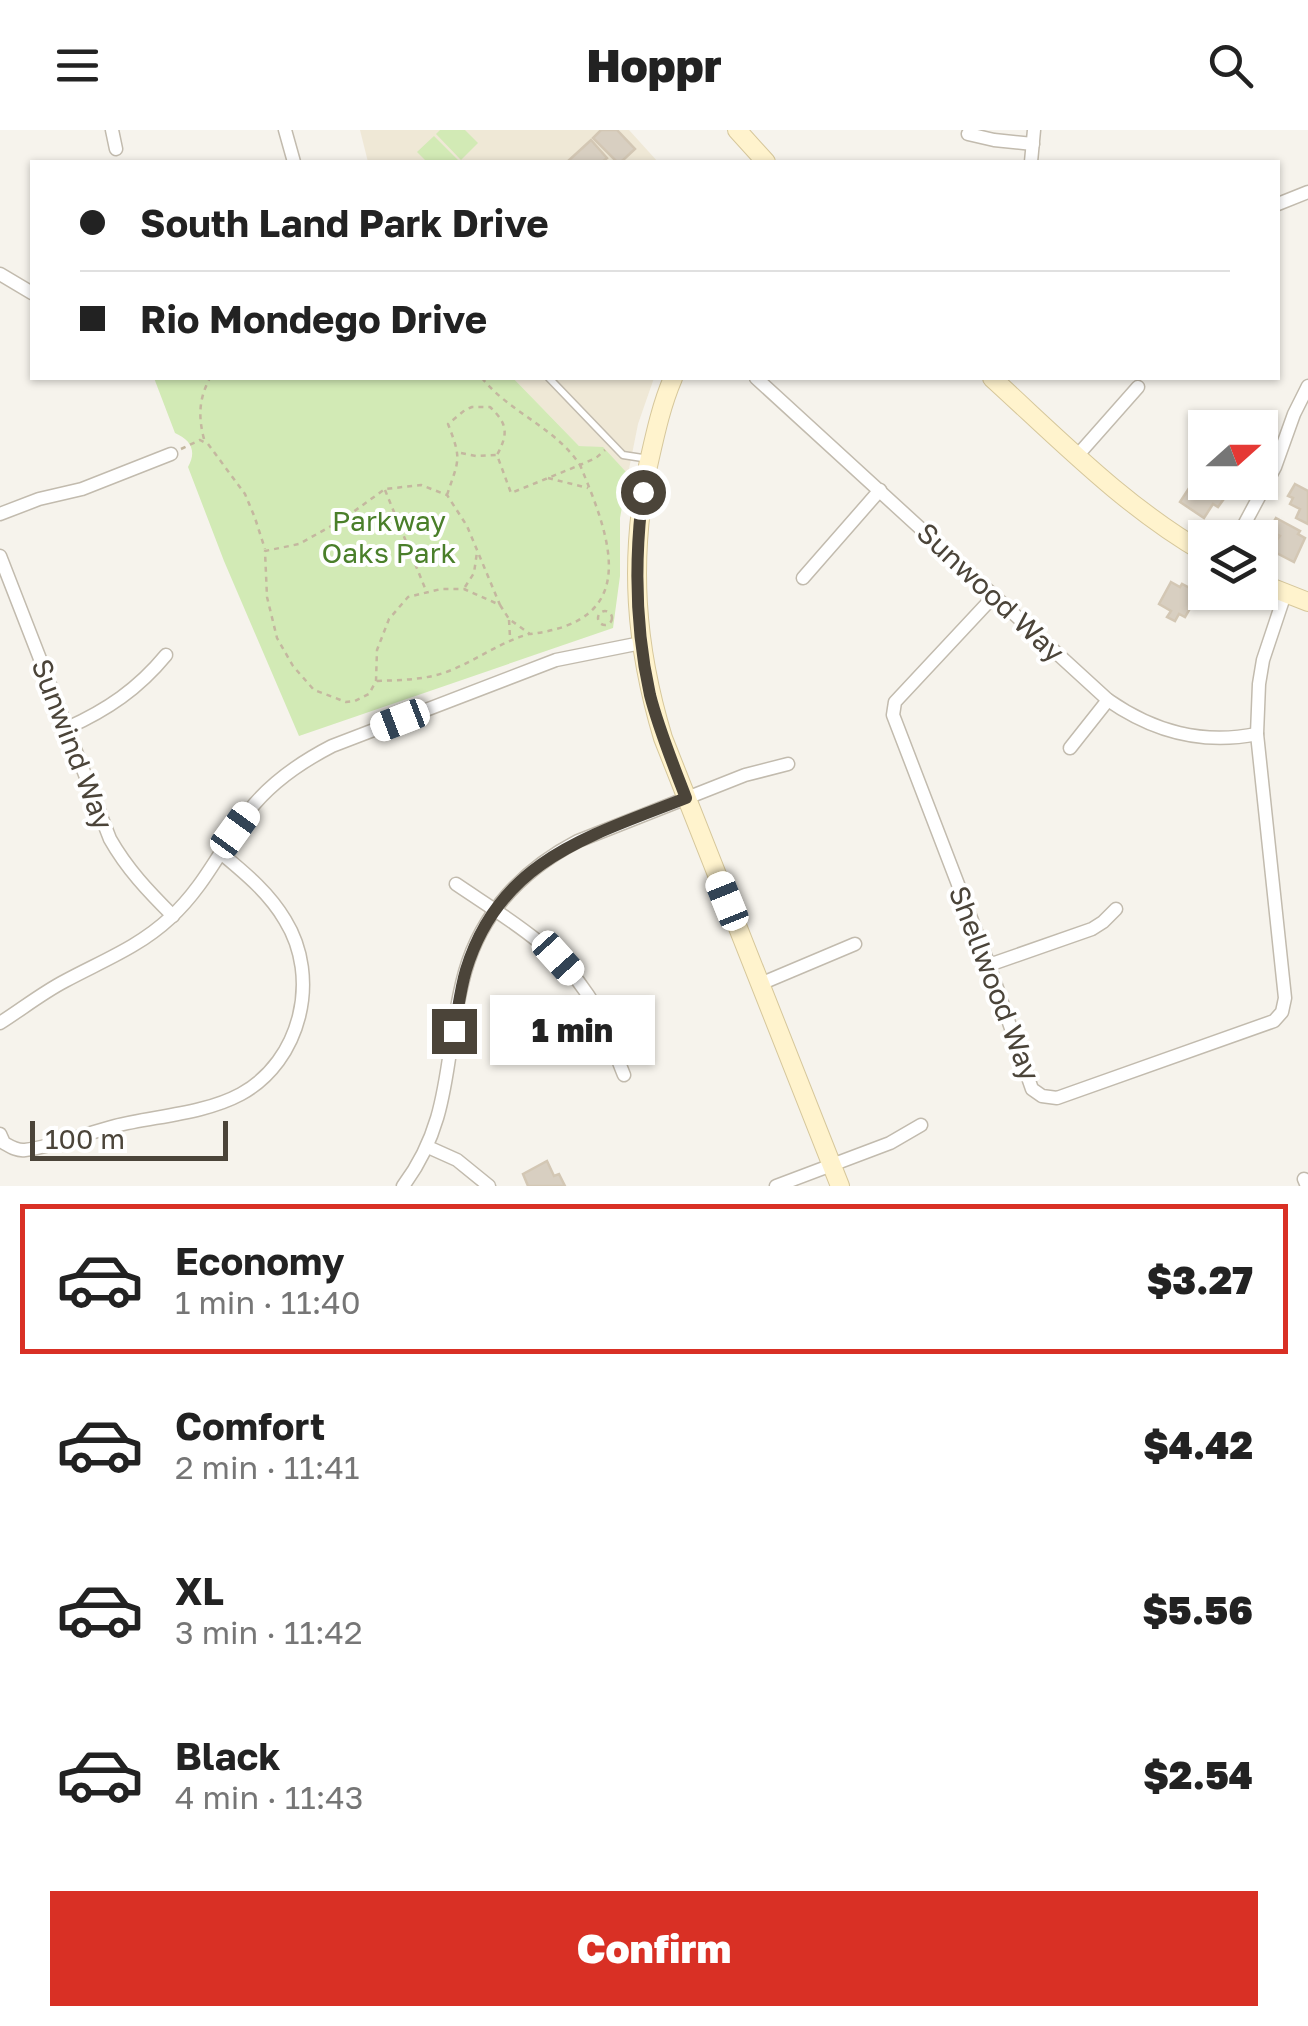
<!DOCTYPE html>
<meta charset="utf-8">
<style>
body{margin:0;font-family:"Golos Text",sans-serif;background:#f6f6f6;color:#222;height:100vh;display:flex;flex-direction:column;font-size:38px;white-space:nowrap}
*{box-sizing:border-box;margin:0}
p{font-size:32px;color:#767676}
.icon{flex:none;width:55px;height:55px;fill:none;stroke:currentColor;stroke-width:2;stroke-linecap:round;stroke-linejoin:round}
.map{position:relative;height:1056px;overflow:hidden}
.panel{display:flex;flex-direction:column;background:#fff;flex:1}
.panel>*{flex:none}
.hud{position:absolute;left:30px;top:30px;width:1250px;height:220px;border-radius:0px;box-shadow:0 2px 8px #0004;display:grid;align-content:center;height:220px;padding:0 50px;background:#fff}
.needle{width:65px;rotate:69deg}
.controls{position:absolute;left:1188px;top:280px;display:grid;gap:20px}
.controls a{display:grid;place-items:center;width:90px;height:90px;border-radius:0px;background:#fff;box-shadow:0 2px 8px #0004;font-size:50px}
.scale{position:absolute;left:30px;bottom:25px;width:198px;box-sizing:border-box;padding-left:10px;border:5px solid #4b4439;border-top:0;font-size:28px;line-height:35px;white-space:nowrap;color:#4b4439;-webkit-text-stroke:8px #fff;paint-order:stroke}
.end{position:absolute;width:45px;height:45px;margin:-22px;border:12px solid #4b4439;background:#fff;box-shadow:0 0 0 5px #fff}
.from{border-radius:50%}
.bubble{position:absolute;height:70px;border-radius:0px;background:#fff;box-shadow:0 2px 8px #0004;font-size:32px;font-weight:800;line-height:70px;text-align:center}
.car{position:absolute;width:30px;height:60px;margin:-30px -15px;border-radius:12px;box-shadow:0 0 8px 2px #0007;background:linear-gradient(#fff 24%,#345 0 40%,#fff 0 76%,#345 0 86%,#fff 0)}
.hud b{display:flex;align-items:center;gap:35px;height:95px;font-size:38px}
.hud b+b{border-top:2px solid #e0e0e0}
.hud i{width:25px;height:25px;background:#222}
ul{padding:18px 0 0;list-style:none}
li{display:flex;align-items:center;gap:30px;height:150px;margin:0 20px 15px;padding:0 30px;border:5px solid transparent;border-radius:0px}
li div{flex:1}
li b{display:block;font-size:38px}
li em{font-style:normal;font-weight:800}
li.active{border-color:#d93025}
li>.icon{width:90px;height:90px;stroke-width:1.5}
.cta{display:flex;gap:20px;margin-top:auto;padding:20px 50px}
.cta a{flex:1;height:115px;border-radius:0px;background:#d93025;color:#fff;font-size:40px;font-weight:800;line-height:115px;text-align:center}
header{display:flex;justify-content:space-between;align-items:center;height:130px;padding:0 50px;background:#fff;font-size:45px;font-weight:800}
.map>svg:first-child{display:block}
</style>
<header><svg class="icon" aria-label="menu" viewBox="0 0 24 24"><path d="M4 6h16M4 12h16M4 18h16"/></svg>Hoppr<svg class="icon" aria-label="search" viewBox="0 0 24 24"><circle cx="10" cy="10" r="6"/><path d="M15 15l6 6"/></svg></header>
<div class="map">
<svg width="1308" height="1056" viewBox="0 0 1308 1056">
<rect width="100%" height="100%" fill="#f6f3ec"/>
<g fill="#efe8d6">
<path d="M360 0H629L658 32H368Z"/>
<path d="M513 248H654L638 294 628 344 603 318 579 316Z"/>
</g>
<g fill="#d2eab5">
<path d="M440 0H465L478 13 461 30 436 4Z"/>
<path d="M434 6 460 32H427L417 22Z"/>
<path d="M154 248H513L579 316 603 317 628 344 620 388V446L613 498 299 606 224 431 188 337C197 321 191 310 175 303Z"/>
</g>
<g fill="#d8cfc1" stroke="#d3c7b4" stroke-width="2.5">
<path d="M601 0H617L635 19 621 32H617L593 8Z"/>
<path d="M591 10 607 28 602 32H567Z"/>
<path d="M1195 349 1202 354 1204 350 1226 366 1218 377 1213 374 1204 388 1180 372Z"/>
<path d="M1295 354 1308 361V394L1296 388 1300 379 1290 374 1293 368 1288 366Z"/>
<path d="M1276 388 1300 401 1298 404 1305 408 1294 432 1263 416 1268 405 1277 410 1280 406 1269 400Z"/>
<path d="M1171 452 1180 457 1182 454 1199 463 1185 487 1179 484 1175 491 1167 487 1171 481 1159 474Z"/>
<path d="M547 1031 554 1046 559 1044 565 1056H528L523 1044Z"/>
</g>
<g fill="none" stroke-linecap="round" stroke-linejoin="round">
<defs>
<path id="lane" d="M549 248 623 325 649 329"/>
<g id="street">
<path d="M112 0 116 19"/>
<path d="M285 0 294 32"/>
<path d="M968 4 994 10 1033 14"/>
<path d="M1031 32 1034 0"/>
<path d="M1278 74 1308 62"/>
<path d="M0 144 32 163"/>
<path d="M756 248 1108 570C1154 602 1202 615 1257 604"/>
<path d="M1077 326 1138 257"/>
<path d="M0 384 39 369 82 359 171 324"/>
<path d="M1237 408 1275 337 1294 284 1308 256"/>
<path d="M0 426 110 709C127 739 148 761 173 786"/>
<path d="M803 448 880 360"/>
<path d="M994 466 895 572 893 585 989 835 1032 959 1042 966 1057 968 1274 891 1282 882 1285 868 1257 604 1259 554 1263 530 1285 464"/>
<path d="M67 598C107 580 138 559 166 525"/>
<path d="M1070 618 1108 570"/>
<path d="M456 754C503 786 556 816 588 865 604 889 613 918 624 945"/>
<path d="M989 835 1092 799 1103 792 1116 779"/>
<path d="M760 854 855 814"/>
<path d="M0 893C22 879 42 863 65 851 102 831 139 817 170 788 204 757 221 718 248 682 270 653 299 633 332 616L556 530 641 513"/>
<path d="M0 1004 4 1013C11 1017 17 1021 25 1020 51 1017 88 1003 115 996 155 986 204 984 241 964 301 931 321 848 285 790 269 763 246 744 222 724"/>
<path d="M428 1017 457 1030 489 1056"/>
<path d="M1304 1049 1307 1056"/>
<path d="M403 1056C455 987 443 920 465 842 482 782 524 739 578 711L745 645 788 634"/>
<path d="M776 1056 890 1013 921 995"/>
</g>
<g id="secondary">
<path d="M737 0 766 32"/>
<path d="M673 248C661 276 655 305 648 336 629 431 635 515 663 608L840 1056"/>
<path d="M992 248C1060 310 1125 377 1205 423"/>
<path d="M1260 453 1308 472"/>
</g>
</defs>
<use href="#lane" stroke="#c2bbae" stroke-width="9"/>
<use href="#street" stroke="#c2bbae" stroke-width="15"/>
<use href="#secondary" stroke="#d6c79b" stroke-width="20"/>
<g stroke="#c4b79f" stroke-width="2.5" stroke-dasharray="5 5" stroke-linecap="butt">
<path d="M482 248C510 283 555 297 580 335L596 328 605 320"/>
<path d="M204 309C198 286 199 268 210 248"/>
<path d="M181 319 200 310 208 314 245 364 255 388 265 419"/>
<path d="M461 323 476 326 497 325"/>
<path d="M548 348 588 358"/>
<path d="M385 360 427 463"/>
<path d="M447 365C459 329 462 330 448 294L465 280 472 277H490C507 293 509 303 497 325L511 363 580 335C611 409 642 491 530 504L509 489 500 475 464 459H441L408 467 389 489 377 520 376 551 369 564 355 571 346 572 314 560 293 536 277 508 267 467 265 421 299 414 342 390 385 359 421 355 447 365 467 396 500 475"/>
<path d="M465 457 474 443 477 422"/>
<circle cx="605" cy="488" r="7"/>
<path d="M509 490 510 507"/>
<path d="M377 551C401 550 426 550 449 541 477 530 500 512 529 504"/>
</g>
<use href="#lane" stroke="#fff" stroke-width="6"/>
<use href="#street" stroke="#fff" stroke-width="12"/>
<use href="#secondary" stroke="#fff3cd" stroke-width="18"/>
</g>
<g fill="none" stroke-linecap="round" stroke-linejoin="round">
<path stroke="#4b4439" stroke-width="12" d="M454 901C458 881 460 860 466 840 500 729 590 706 686 668 673 634 659 600 650 565 635 497 634 431 643 362"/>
</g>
<g text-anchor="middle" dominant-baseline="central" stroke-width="8" stroke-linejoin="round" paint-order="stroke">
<g font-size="28" fill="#4a7f2a" stroke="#fff">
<text x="389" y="390">Parkway<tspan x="389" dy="32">Oaks Park</tspan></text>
</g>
<g font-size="28" fill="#4b4439" stroke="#fff">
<text transform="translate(991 462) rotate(43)">Sunwood Way</text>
<text transform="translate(73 614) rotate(69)">Sunwind Way</text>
<text transform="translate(995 853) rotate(69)">Shellwood Way</text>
</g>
</g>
</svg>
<div class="controls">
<a><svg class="needle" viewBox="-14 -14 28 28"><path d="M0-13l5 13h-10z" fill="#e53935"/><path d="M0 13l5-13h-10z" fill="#767676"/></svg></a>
<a><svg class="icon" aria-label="layers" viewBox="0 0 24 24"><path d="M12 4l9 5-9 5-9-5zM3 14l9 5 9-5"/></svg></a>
</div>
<div class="scale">100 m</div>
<i class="end from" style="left:643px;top:362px"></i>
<i class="end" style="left:454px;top:901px"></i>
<div class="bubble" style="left:490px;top:865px;width:165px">1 min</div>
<i class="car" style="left:400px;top:590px;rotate:249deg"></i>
<i class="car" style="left:235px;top:700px;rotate:36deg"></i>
<i class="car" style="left:727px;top:771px;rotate:338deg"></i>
<i class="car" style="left:558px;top:828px;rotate:138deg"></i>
<div class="hud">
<b><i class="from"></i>South Land Park Drive</b>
<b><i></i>Rio Mondego Drive</b>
</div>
</div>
<section class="panel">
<ul>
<li class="active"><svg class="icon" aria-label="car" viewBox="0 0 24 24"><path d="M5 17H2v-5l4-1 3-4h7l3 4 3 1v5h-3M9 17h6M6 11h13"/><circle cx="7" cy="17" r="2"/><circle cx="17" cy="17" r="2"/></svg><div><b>Economy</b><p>1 min · 11:40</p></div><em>$3.27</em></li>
<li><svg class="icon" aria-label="car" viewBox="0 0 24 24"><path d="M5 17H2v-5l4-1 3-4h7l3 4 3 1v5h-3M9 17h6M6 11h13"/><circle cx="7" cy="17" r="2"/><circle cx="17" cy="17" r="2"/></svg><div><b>Comfort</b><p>2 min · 11:41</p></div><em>$4.42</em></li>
<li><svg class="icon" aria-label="car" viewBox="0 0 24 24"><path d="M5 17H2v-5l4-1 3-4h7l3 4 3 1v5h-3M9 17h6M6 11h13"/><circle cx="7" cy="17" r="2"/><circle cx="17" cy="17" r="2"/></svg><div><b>XL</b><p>3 min · 11:42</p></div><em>$5.56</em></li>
<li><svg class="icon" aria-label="car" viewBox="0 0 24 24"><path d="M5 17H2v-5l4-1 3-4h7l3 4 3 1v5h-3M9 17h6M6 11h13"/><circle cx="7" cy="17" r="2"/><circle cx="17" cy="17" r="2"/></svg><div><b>Black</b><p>4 min · 11:43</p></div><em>$2.54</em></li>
</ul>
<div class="cta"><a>Confirm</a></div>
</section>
